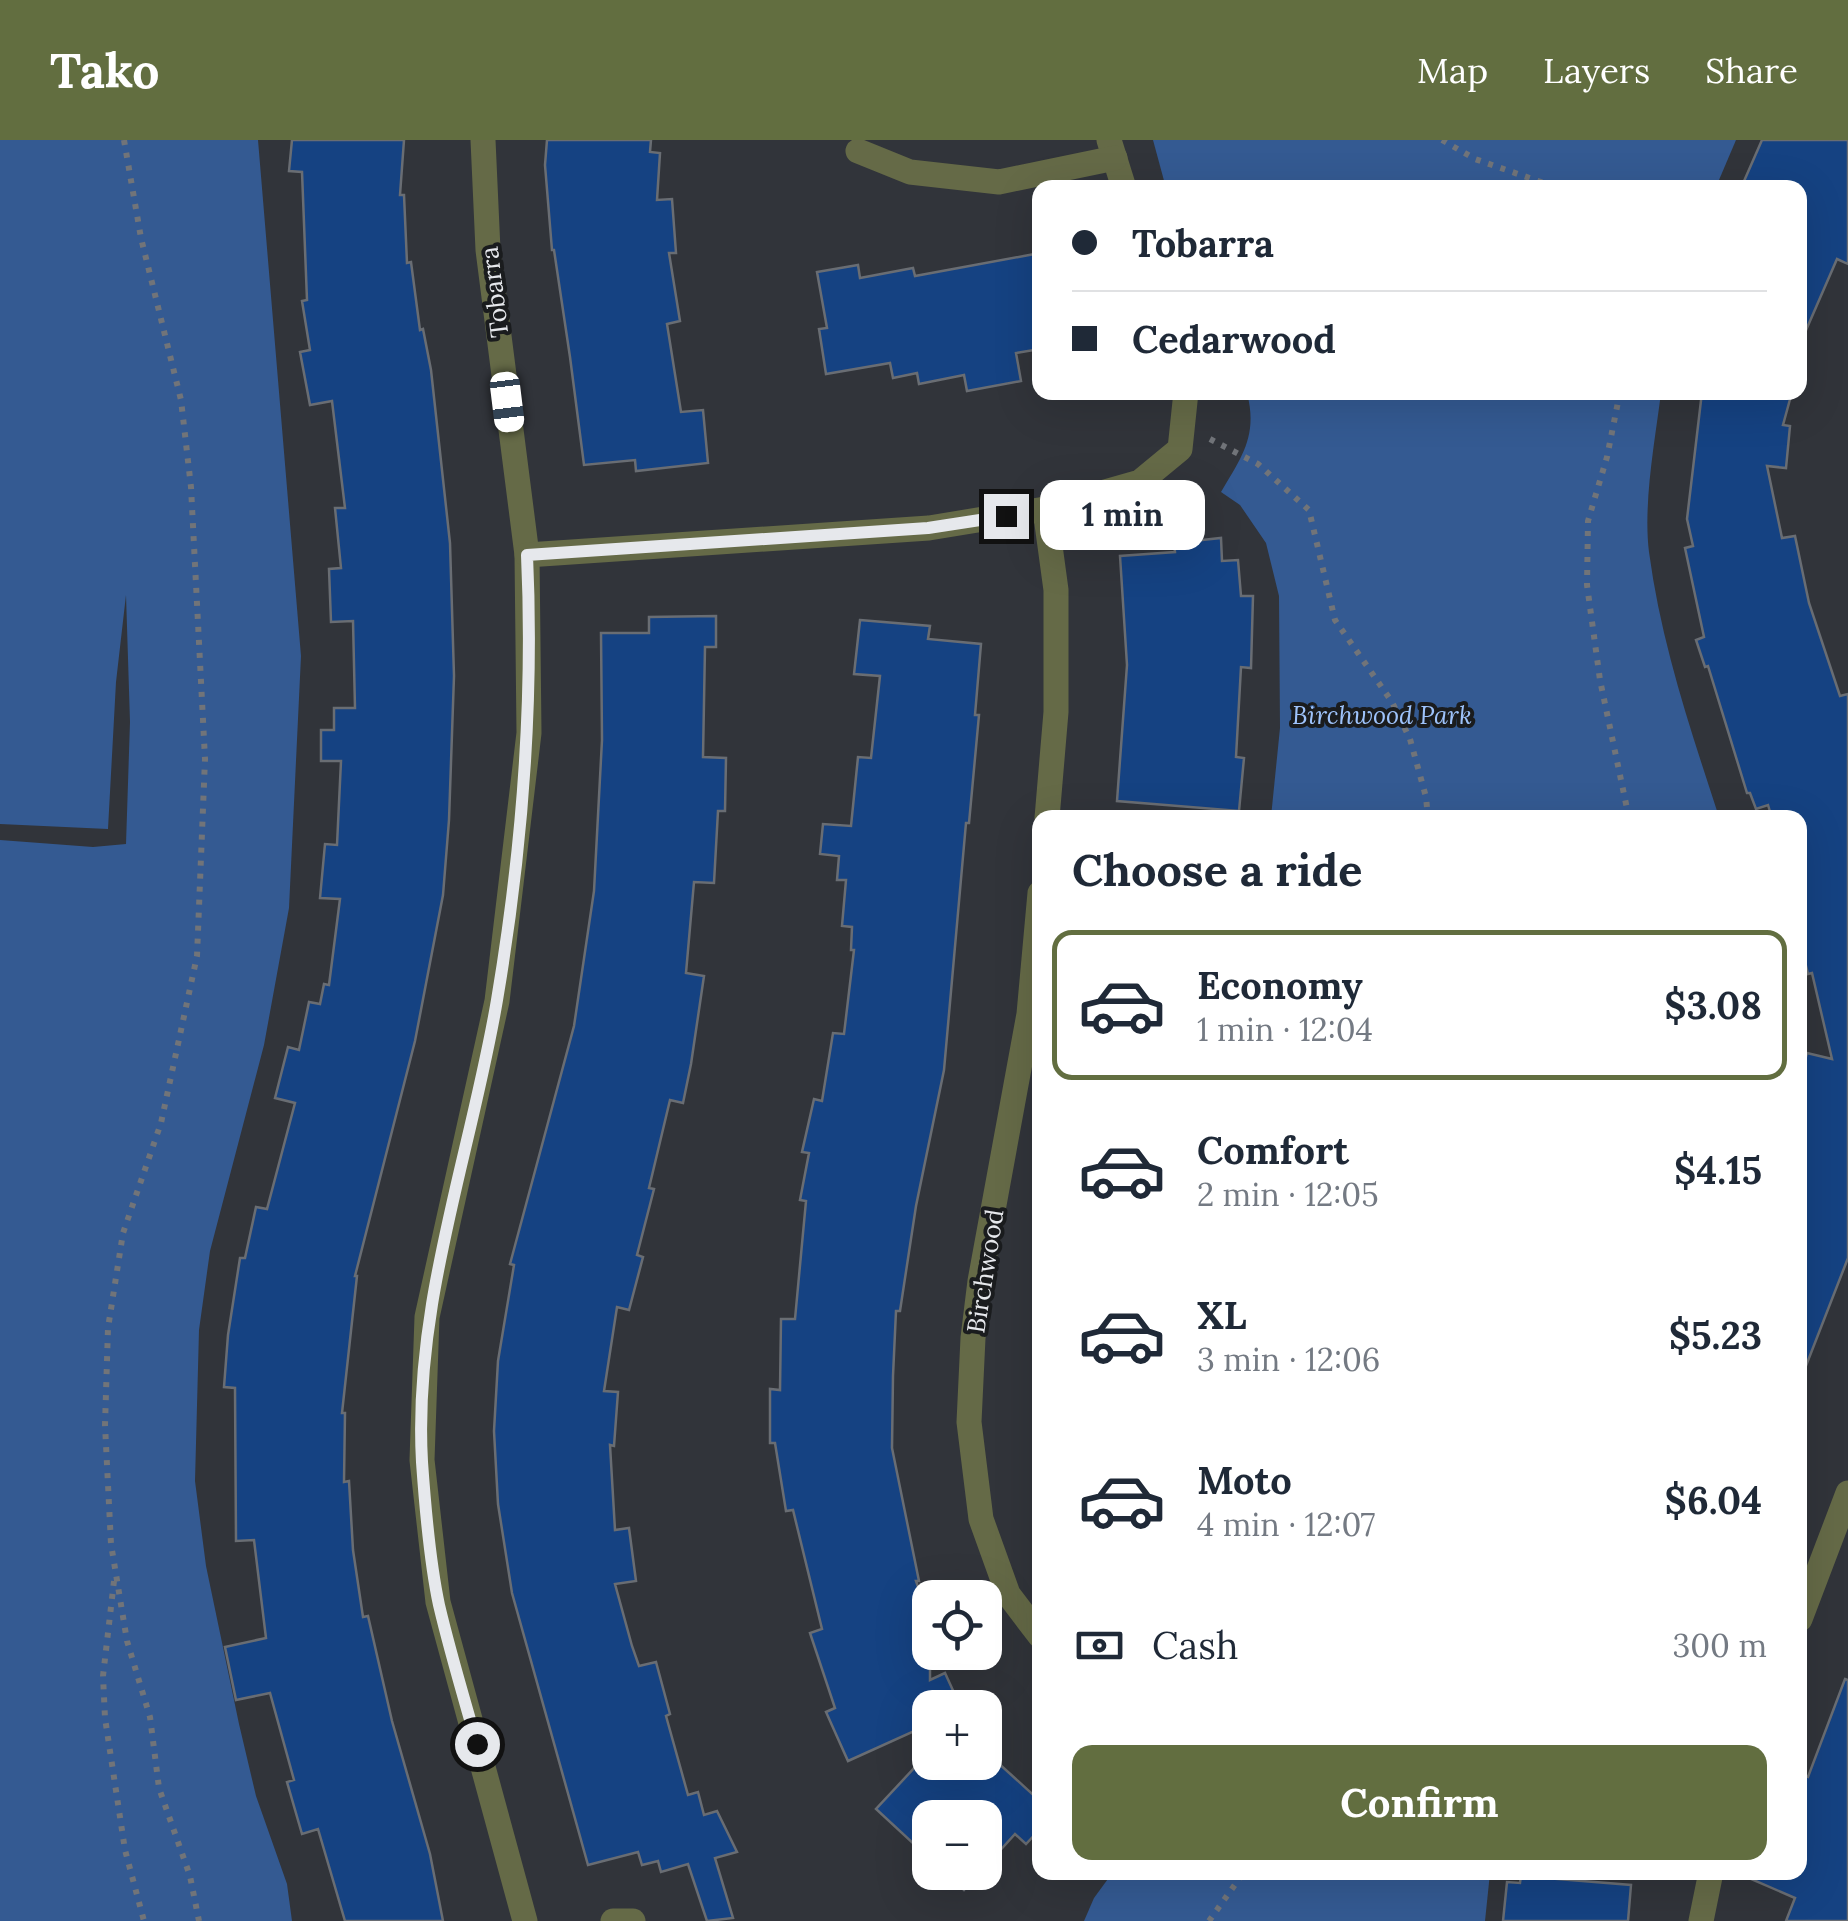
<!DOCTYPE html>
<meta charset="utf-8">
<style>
body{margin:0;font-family:Lora,serif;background:#f2f2f3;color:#1f2937;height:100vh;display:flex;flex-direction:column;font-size:38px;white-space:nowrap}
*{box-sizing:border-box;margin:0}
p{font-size:32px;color:#747a83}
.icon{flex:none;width:55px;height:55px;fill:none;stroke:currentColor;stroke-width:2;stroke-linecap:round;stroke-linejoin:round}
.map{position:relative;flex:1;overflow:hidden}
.details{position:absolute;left:1032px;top:670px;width:775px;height:1070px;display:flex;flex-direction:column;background:#fff;border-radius:20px;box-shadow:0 10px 40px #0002}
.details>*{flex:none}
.hud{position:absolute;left:1032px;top:40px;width:775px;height:220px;border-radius:20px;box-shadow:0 10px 40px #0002;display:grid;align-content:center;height:220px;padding:0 40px;background:#fff}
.buttons{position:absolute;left:912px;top:1440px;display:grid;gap:20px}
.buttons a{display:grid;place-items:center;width:90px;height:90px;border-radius:20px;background:#fff;box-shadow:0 10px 40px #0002;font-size:50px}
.end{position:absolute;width:45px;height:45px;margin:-22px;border:12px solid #e6e8ec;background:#111;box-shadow:0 0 0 5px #111}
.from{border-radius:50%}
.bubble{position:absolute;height:70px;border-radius:20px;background:#fff;box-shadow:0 10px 40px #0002;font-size:32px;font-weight:700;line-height:70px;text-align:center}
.car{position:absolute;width:30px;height:60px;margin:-30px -15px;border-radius:12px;box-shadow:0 0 8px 2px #0007;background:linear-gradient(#fff 24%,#345 0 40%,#fff 0 76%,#345 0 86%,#fff 0)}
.hud b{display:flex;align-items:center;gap:35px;height:95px;font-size:38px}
.hud b+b{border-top:2px solid #e0e1e3}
.hud i{width:25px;height:25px;background:#1f2937}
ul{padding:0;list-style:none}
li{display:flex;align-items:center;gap:30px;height:150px;margin:0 20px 15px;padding:0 20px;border:5px solid transparent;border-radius:20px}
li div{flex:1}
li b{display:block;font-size:38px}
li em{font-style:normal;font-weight:700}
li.selected{border-color:#626e40}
li>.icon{width:90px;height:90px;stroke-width:1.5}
h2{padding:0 40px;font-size:45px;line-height:120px}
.pay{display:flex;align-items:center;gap:25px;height:110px;padding:0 40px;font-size:38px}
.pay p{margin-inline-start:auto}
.primary-button{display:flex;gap:20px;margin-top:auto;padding:20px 40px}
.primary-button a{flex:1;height:115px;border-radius:20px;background:#626e40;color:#fff;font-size:40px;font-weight:700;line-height:115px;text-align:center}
header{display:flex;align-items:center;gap:60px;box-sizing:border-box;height:140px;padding:0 50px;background:#626e40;color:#fff}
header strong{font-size:48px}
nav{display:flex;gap:55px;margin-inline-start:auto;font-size:35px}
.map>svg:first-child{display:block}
</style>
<header>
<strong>Tako</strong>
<nav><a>Map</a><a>Layers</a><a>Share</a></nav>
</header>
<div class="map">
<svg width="1848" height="1781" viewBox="0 0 1848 1781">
<rect width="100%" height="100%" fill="#31343a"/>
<g fill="#345a92">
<path d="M0 0H258L301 516 289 768 264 905 210 1111 199 1190 195 1341 206 1426 239 1584 256 1656 287 1744 292 1781H0V700L93 707 126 704 130 582 126 455 116 542 108 689 0 684Z"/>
<path d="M1153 0H1736L1716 47 1166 48Z"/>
<path d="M1247 253H1661C1655 300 1643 364 1649 412 1661 503 1691 591 1719 677H1271L1280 588 1279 456 1266 403 1240 365 1221 352C1242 317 1258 295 1247 253Z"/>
<path d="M1113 1732H1490V1733L1485 1781H1084L1094 1758Z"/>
</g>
<g fill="#154282" stroke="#696d73" stroke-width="2.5">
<path d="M292 0H404L400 55H404L407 123 411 122 420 190 423 189 431 230 450 403 454 536 449 680 443 755 415 901 355 1136H357L342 1273H345L344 1342 349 1341 353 1410 363 1477 368 1476 392 1581 430 1714 443 1781H345L318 1689 302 1694 287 1642 294 1640 270 1553 236 1560 225 1507 266 1498 254 1400 236 1401 235 1248 224 1247 228 1195 240 1118H245L256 1067 267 1069 295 963 275 958 288 907 299 910 309 862 320 864 324 844 329 845 340 759 320 758 325 704 337 705 341 621H321V590H334V568H355L353 481 331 482 329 429 341 428 335 368H345L332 261 310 265 300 212 310 210 302 161 307 160 302 32 289 31Z"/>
<path d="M547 0H651L650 12 660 13 657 60 672 59 676 113H669L680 181 667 184 681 272 703 270 708 323 636 331 635 320 584 325 570 217 554 110H552L545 25Z"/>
<path d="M1762 0H1848V124L1837 119 1800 204V48H1741Z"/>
<path d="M1040 113V209L1016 213 1021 241 967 251 964 235 919 244 917 233 893 238 890 223 826 234 819 189 827 188 817 132 858 125 860 138 913 128 915 136Z"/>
<path d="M1702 252H1792L1783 285 1790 286 1786 328 1767 326 1782 398 1795 396 1809 463 1840 556 1848 554V1118L1802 1236 1800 938 1807 913 1832 919 1812 833 1808 834 1806 826 1800 827V678H1772L1768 665 1756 669 1750 653H1747L1708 526 1705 527 1696 500 1704 497 1685 408 1693 406 1687 379Z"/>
<path d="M1221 398 1222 421 1238 420 1241 456H1253L1251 528 1241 527 1236 617 1244 618 1239 671 1117 661 1127 525 1120 416 1175 412 1174 403Z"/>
<path d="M716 476V507H705L703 617 726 618 725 671H718L714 743 694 742 686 833 704 836 691 924 683 963 670 960 649 1048 654 1049 637 1115 643 1117 629 1170 617 1167 604 1251 618 1252 614 1306 610 1305 615 1390 629 1388 636 1441 615 1444 632 1506 639 1526 656 1522 670 1574 666 1576 688 1655 698 1652 704 1675 717 1671 737 1712 715 1718 733 1778 707 1781 688 1724 661 1732 658 1721 642 1725 638 1712 588 1725 512 1453 498 1364 494 1291 498 1221 514 1125 510 1124 574 886 594 751 602 600 601 493H649V477Z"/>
<path d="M860 480 930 486 928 499 981 504 975 575H979L969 683H966L944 930 916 1066 900 1171H896L893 1236 892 1308 919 1441H916L930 1482V1540L945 1533 961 1568H930V1584L848 1621 826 1572 835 1568 810 1493 822 1489 793 1370 786 1371 775 1303H770V1249L780 1250 781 1179H795L806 1061 800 1060 809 1013 802 1012 814 959 822 961 833 893 844 894 854 810H851L852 787 842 786 846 740H837L839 716 820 714 823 684 851 686 858 617 871 618 880 536 854 534Z"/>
<path d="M1845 1539 1848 1540V1781H1786L1795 1758 1735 1732H1800V1634L1808 1637Z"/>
<path d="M930 1611V1622H985V1611L1040 1661V1689L1026 1704 1015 1694 985 1727V1678H930V1719L876 1669Z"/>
<path d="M945 1732H980L964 1750Z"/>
<path d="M1521 1736 1631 1745 1628 1781H1503L1507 1742 1520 1743Z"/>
</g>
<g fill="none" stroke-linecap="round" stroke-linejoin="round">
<g stroke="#717479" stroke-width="6" stroke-dasharray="5 8" stroke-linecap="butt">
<path d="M124 0 141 98 181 260 191 347 205 619 197 816 161 983 123 1093 108 1188 105 1285 111 1404 127 1501 150 1577 159 1648 190 1736 199 1781"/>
<path d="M1442 0 1475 19 1558 48"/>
<path d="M1620 252 1607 317 1588 381 1587 445 1600 540 1629 678"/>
<path d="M1210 299 1258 324 1309 370 1335 480 1392 562 1410 599 1426 657 1428 678"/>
<path d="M114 1441 103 1536 105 1578 125 1710 144 1781"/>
<path d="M1209 1781 1244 1732"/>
</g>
<g stroke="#656a47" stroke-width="25">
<path d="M483 0 488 110 527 415 529 593 497 861 427 1177 422 1320 438 1462 525 1781"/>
<path d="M1109 0 1124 48"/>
<path d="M858 11 910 32 999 42 1115 18"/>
<path d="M1045 369 1056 450V572L1047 678"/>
<path d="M527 415 929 388 1045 369 1140 342 1180 309 1186 252"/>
<path d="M1040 753 1029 874 980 1141 973 1198 969 1282 981 1379 1008 1454 1040 1496"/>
<path d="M1800 1479 1848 1353"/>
<path d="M613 1781H633"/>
<path d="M1701 1781 1711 1732"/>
</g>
</g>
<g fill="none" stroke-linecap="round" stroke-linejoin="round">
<path stroke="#e6e8ec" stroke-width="12" d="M477 1604C464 1558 450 1512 439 1465 430 1423 425 1365 422 1322 413 1164 471 1014 497 860 522 712 534 566 527 415L928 388 1006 376"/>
</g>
<g text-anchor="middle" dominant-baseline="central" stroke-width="8" stroke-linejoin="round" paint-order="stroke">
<g font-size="25" fill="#e6e8ec" stroke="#1a1c1e">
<text transform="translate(494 152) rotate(-97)">Tobarra</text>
<text transform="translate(985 1131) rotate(-81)">Birchwood</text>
</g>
<g font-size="25" font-style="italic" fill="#9ec3fb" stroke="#1a1c1e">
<text x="1382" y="575">Birchwood Park</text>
</g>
</g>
</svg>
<div class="buttons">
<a><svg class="icon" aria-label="locate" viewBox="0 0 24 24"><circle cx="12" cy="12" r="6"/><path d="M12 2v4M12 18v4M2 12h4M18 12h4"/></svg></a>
<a>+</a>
<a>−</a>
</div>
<i class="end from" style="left:477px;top:1604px"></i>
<i class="end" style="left:1006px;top:376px"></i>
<div class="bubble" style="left:1040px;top:340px;width:165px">1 min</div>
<i class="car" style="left:507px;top:262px;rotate:173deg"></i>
<div class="hud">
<b><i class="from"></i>Tobarra</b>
<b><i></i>Cedarwood</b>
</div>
<section class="details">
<h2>Choose a ride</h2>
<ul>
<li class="selected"><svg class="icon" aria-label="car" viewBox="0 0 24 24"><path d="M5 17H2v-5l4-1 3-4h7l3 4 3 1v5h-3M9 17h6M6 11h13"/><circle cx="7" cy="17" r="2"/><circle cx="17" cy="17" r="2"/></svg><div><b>Economy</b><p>1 min · 12:04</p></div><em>$3.08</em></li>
<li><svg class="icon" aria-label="car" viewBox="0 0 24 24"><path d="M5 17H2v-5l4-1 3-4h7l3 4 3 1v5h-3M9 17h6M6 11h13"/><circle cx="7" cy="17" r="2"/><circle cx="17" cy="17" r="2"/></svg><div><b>Comfort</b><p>2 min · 12:05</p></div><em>$4.15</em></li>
<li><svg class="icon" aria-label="car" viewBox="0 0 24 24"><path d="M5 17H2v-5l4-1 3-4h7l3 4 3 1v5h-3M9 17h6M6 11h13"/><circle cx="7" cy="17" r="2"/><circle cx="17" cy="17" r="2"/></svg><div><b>XL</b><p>3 min · 12:06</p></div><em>$5.23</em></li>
<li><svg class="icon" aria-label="car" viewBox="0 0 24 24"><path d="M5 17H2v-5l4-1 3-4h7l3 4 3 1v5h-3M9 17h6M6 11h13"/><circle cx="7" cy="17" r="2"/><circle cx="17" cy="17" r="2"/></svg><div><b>Moto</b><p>4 min · 12:07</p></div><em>$6.04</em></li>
</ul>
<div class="pay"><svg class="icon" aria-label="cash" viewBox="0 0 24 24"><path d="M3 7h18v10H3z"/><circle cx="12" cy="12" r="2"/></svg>Cash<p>300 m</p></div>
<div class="primary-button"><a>Confirm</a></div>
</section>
</div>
